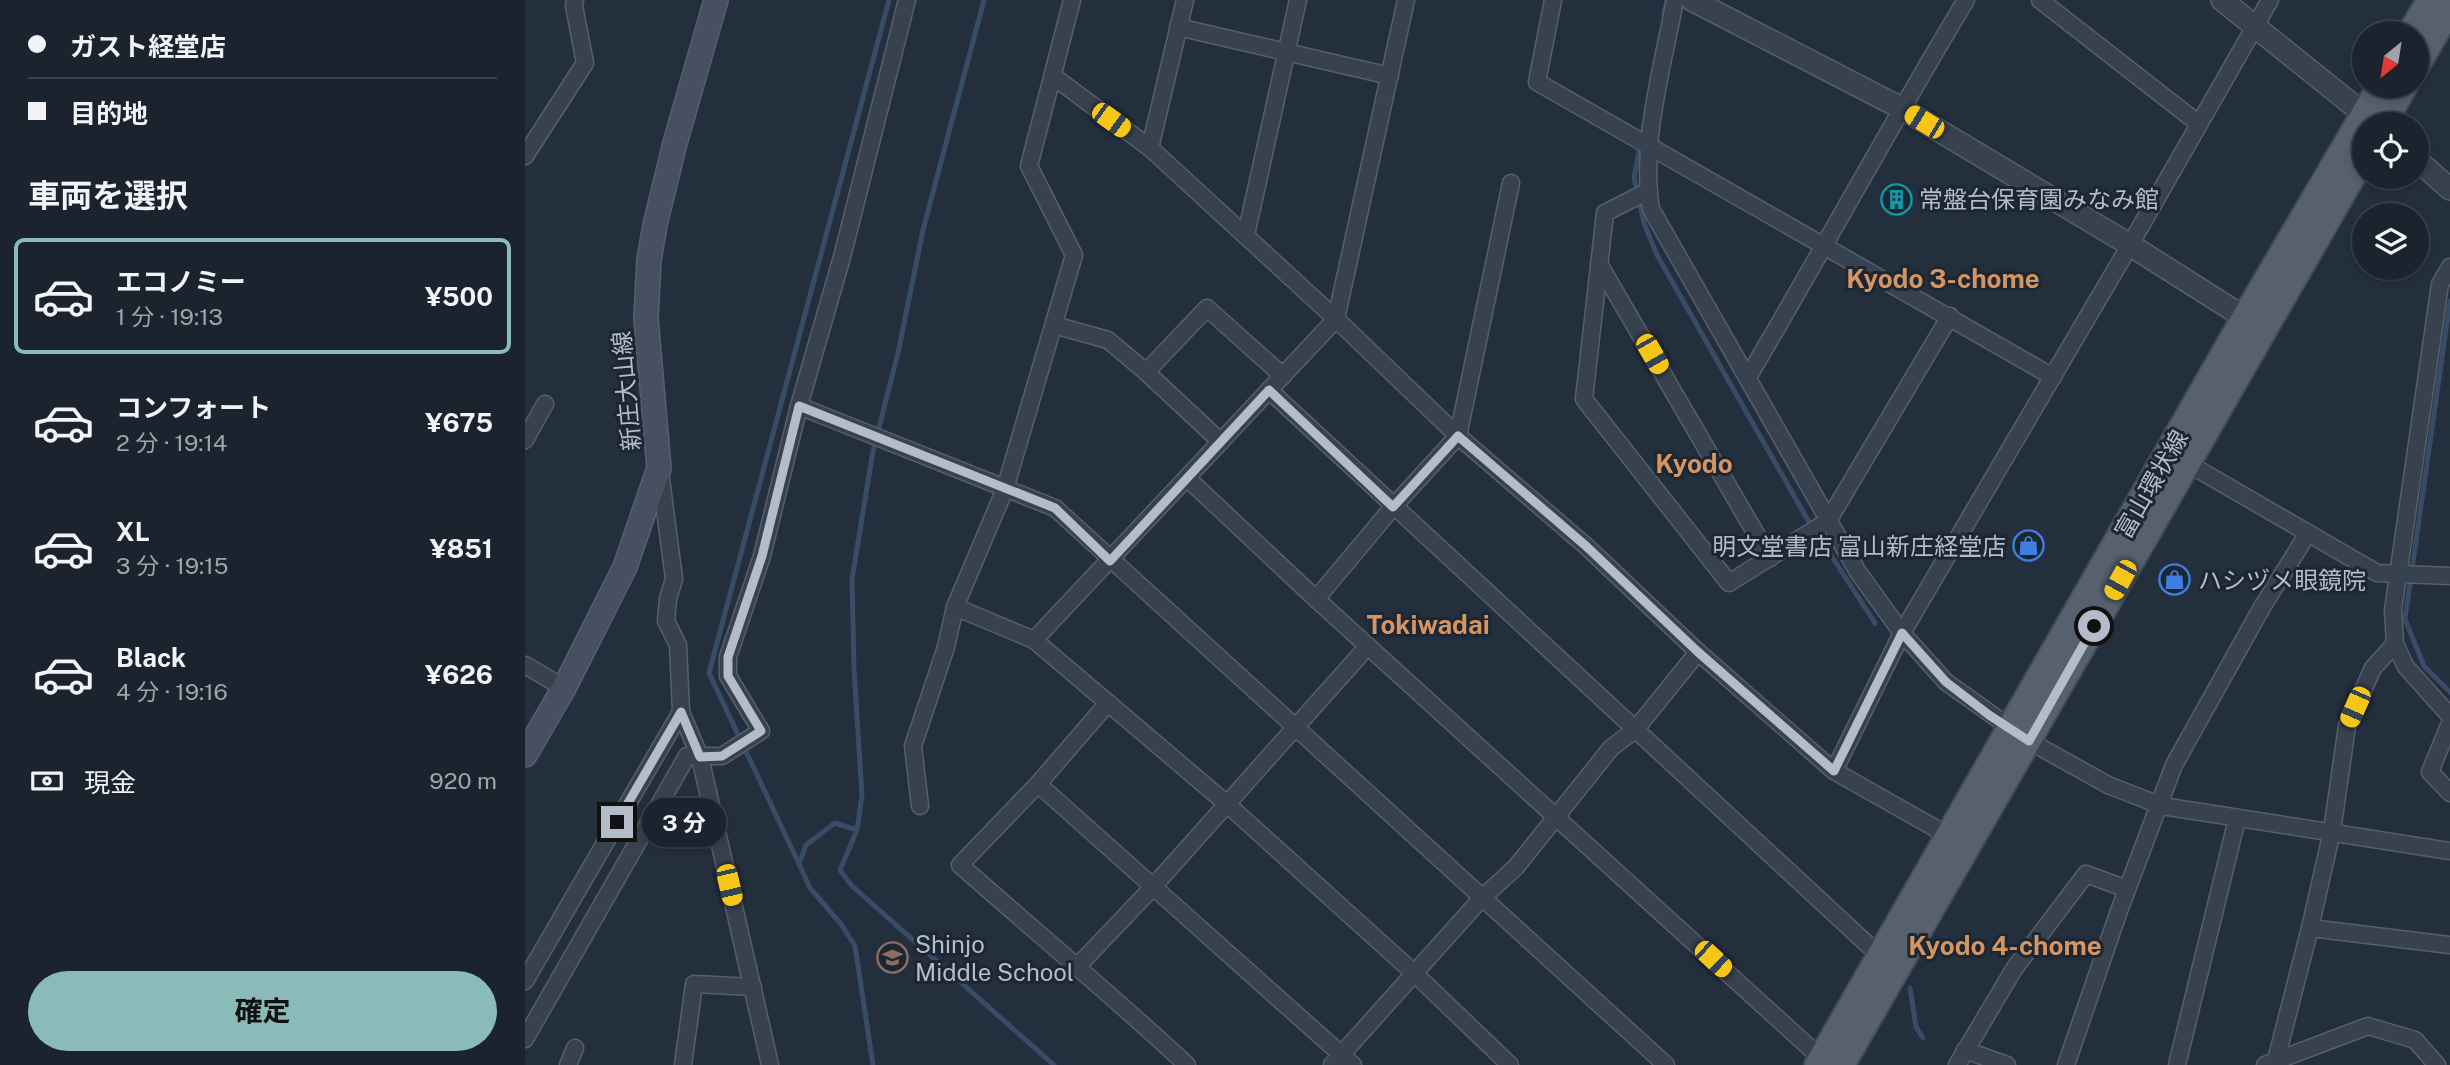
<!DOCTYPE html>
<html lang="ja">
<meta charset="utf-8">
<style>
body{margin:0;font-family:"Public Sans","Noto Sans JP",sans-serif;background:#242b36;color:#f1f3f6;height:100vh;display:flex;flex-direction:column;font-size:26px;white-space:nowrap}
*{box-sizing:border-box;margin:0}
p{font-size:23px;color:#a0a4aa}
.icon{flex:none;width:38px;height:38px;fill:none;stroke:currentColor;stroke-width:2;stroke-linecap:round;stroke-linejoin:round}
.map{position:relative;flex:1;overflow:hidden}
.details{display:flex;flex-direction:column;background:#1b232e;width:525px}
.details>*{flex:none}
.top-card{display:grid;align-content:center;height:154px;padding:0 28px;background:#1b232e}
.needle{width:46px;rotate:210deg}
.tools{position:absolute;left:1827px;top:21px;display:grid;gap:14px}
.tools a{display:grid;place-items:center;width:77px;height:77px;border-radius:50%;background:#1b232e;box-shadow:0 4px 10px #0003,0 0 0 2px #39404a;font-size:35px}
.end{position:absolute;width:32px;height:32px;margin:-16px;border:9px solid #b4bcc9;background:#111;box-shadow:0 0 0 4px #111}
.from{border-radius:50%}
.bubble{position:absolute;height:49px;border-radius:24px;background:#1b232e;box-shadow:0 4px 10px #0003,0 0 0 2px #39404a;font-size:23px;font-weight:700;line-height:49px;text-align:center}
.car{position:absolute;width:21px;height:42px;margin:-21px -10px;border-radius:9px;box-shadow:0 0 5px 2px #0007;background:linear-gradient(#f5c518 24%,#345 0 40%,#f5c518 0 76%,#345 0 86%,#f5c518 0)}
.top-card b{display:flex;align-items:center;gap:24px;height:66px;font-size:26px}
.top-card b+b{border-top:2px solid #39404a}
.top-card i{width:18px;height:18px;background:#f1f3f6}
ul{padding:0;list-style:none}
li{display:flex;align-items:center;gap:21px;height:116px;margin:0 14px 10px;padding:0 14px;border:4px solid transparent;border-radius:10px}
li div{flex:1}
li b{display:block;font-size:26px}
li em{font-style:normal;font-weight:700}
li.selected{border-color:#8bbbb9}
li>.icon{width:63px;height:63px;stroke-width:1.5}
h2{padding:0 28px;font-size:32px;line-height:84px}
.pay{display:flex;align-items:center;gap:18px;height:77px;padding:0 28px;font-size:26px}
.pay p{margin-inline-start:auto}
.cta{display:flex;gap:14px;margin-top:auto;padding:14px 28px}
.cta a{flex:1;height:80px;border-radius:42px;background:#8bbbb9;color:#111;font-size:28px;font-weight:700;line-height:80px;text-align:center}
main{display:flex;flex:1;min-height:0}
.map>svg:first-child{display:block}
</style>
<main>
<section class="details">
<div class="top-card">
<b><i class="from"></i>ガスト経堂店</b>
<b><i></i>目的地</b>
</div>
<h2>車両を選択</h2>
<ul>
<li class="selected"><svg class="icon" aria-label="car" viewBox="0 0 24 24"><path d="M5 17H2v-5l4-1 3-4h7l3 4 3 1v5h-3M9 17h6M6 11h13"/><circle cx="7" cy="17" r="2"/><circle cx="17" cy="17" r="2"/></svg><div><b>エコノミー</b><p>1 分 · 19:13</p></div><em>¥500</em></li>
<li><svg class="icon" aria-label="car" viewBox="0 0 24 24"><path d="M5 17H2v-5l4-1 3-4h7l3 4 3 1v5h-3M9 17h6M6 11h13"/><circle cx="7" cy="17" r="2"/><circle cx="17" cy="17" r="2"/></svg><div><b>コンフォート</b><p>2 分 · 19:14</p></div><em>¥675</em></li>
<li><svg class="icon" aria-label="car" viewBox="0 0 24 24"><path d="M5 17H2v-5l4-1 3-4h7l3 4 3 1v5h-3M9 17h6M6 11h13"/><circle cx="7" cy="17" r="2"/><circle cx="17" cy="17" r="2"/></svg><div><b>XL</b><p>3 分 · 19:15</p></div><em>¥851</em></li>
<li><svg class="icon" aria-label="car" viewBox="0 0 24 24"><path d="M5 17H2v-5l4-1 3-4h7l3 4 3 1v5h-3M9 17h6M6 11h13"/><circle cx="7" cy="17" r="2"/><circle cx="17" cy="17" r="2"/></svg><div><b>Black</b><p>4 分 · 19:16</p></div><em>¥626</em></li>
</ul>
<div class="pay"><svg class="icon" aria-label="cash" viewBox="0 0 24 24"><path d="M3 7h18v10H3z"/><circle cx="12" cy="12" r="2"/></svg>現金<p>920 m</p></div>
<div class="cta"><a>確定</a></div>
</section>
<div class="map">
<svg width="1925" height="1065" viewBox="0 0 1925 1065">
<rect width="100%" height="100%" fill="#242f3e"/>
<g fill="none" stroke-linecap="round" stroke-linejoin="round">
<g stroke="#394c67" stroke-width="5">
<path d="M459 0 398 230 373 353 348 451 327 579 329 669 337 795 332 830 315 870 326 885 529 1065"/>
<path d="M1139 14 1142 0"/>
<path d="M1119 124 1109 178 1119 223 1132 255 1281 517 1350 623"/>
<path d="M1925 301 1880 619 1899 666 1925 692"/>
<path d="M332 830 310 823 281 845 274 864 285 888 316 924 330 946 348 1065"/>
<path d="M274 864 184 673 364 0"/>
<path d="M1385 988 1391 1027 1398 1038"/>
</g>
<defs>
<g id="minor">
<path d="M1028 0 1012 82 1528 377"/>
<path d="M1150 0C1138 65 1115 143 1126 209L1333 572 1377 633 1421 682 1504 741 1583 785 1637 806 1925 851"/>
<path d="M1515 0 1674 124"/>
<path d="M653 27 865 76"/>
<path d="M529 77 625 148 811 319 933 436 1061 546 1173 652 1309 771 1424 836"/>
<path d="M625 148 660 0"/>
<path d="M0 156 60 63 49 6 50 0"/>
<path d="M1123 191 1080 213 1059 399 1204 583 1303 521 1425 316"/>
<path d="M721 235 773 0"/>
<path d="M1074 264 1245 558"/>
<path d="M1925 267 1915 284 1868 610 1870 644 1881 667 1925 716"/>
<path d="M529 325 583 340 621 372 696 442"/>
<path d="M621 372 682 308 758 376"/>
<path d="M1223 377C1297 252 1366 124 1441 0"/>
<path d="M744 390 1355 956"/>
<path d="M274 406 530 508 1141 1065"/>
<path d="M0 440 20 404"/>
<path d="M1662 463 1852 573 1925 576"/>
<path d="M135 471 149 579 143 599 141 621 153 645 156 712 175 757 245 1065"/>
<path d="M662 478 791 599 1296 1058"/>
<path d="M791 599 868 507 933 436 986 183"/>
<path d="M430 607 509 640 702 804 889 973 985 1065"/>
<path d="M509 640 811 319 881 0"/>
<path d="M0 665 39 688"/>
<path d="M583 703 513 784 435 865C511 932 588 996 662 1065"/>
<path d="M1925 723 1905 772 1925 793"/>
<path d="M1309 771 1377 633 1605 245 1745 0"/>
<path d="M513 784 828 1065"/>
<path d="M395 806 388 746 421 647 430 607 480 489 549 255 504 166 547 0"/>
<path d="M1785 928 1925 945"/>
<path d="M551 968 627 888 843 646"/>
<path d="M0 981 156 712"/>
<path d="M0 1039 162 756H197L236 731 203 676V657L237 556 274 406 317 257 382 0"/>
<path d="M1440 1050 1482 1065"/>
<path d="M1751 1060 1785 928 1807 831 1822 726 1848 668 1870 644"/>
<path d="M43 1065 50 1048"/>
<path d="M158 1065 169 984 228 987"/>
<path d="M807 1065 956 899 991 867 1086 748 1110 730 1173 652"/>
<path d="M1432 1065 1489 969 1561 874 1602 889"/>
<path d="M1541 1065 1594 911 1649 765 1736 609 1783 533"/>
<path d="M1652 1065 1712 819"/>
<path d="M1740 1065 1843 1026 1890 1040 1912 1065"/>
</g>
<g id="tertiary">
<path d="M1167 0 1376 108 1605 245 1733 326"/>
<path d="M1697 0 1850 123"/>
<path d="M1892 160 1925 189"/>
</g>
<path id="secondary" d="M0 755 39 688 100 567 134 468 121 318 124 260 130 225 150 143 191 0"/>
<g id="primary">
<path d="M1886 33 1906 0"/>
<path d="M1892 64 1925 7"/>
<path d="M1857 124 1879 86"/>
<path d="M1293 1065 1720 318 1856 86"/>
<path d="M1316 1065 1839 155"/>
</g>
</defs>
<use href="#minor" stroke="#565f6c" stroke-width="19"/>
<use href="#tertiary" stroke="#565f6c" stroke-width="24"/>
<use href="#secondary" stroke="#565f6c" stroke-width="26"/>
<use href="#primary" stroke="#414a57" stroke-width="30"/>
<use href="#minor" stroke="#38414e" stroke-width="16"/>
<use href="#tertiary" stroke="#38414e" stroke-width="21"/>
<use href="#secondary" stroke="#465061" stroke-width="23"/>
<use href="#primary" stroke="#56606e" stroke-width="26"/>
</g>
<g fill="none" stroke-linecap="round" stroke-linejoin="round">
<path stroke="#b4bcc9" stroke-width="9" d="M92 822 156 712 175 757 197 756 236 731 203 676V657L237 556 274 406 530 508 585 561 744 390 868 507 933 436 1061 546 1173 652 1309 771 1377 633 1421 682 1464 715 1504 741 1569 626"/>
</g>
<defs>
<symbol id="building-ring" viewBox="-11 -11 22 22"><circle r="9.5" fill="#1d2633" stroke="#0f9aa8" stroke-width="1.5"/><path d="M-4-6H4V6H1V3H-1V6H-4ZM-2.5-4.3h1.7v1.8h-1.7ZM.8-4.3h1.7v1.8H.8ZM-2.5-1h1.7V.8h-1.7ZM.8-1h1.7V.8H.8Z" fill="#0f9aa8"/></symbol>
<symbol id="shop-ring" viewBox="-11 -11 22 22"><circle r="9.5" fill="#1d2633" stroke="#3f7fe0" stroke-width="1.5"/><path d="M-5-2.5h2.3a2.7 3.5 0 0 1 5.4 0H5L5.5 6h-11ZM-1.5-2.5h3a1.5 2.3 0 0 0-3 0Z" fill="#3f7fe0"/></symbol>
<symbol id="school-ring" viewBox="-11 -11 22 22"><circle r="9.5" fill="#1d2633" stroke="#8d6e63" stroke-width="1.5"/><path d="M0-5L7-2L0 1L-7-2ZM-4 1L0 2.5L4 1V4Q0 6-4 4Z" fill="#8d6e63"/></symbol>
</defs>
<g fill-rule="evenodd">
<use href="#building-ring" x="1354" y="182" width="35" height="35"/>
<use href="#shop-ring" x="1486" y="528" width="35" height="35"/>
<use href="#shop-ring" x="1632" y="562" width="35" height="35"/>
<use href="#school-ring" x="350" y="940" width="35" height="35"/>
</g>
<g text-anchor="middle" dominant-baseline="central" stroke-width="6" stroke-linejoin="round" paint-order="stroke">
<g font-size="24" fill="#b4bcc9" stroke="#1d2633" text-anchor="start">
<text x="1394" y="199">常盤台保育園みなみ館</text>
<text x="1481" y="546" text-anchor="end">明文堂書店 富山新庄経堂店</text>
<text x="1673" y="580">ハシヅメ眼鏡院</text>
<text x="390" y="944">Shinjo<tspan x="390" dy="28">Middle School</tspan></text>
</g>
<g font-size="24" fill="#b4bcc9" stroke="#1d2633">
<text transform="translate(101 391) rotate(-95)">新庄大山線</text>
<text transform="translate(1626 484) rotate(-60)">富山環状線</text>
</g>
<g font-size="26" font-weight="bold" fill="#d59563" stroke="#1d2633">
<text x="1418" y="278">Kyodo 3-chome</text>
<text x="1169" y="463">Kyodo</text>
<text x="903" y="624">Tokiwadai</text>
<text x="1480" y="945">Kyodo 4-chome</text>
</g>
</g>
</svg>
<div class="tools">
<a><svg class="needle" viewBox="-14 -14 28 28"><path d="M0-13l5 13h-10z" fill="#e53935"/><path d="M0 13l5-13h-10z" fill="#a0a4aa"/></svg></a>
<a><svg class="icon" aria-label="locate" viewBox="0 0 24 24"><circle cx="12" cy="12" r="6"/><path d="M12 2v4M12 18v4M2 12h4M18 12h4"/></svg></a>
<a><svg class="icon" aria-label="layers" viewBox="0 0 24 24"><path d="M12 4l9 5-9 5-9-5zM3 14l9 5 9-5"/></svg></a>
</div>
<i class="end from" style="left:1569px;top:626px"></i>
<i class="end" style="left:92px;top:822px"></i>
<div class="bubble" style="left:117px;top:798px;width:84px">3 分</div>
<i class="car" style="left:586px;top:120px;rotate:126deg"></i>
<i class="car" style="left:1399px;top:122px;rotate:301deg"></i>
<i class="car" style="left:1127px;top:354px;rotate:150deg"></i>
<i class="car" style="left:1595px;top:580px;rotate:209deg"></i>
<i class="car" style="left:1830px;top:707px;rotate:204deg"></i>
<i class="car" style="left:204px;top:885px;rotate:167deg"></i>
<i class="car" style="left:1188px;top:959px;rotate:133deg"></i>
</div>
</main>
